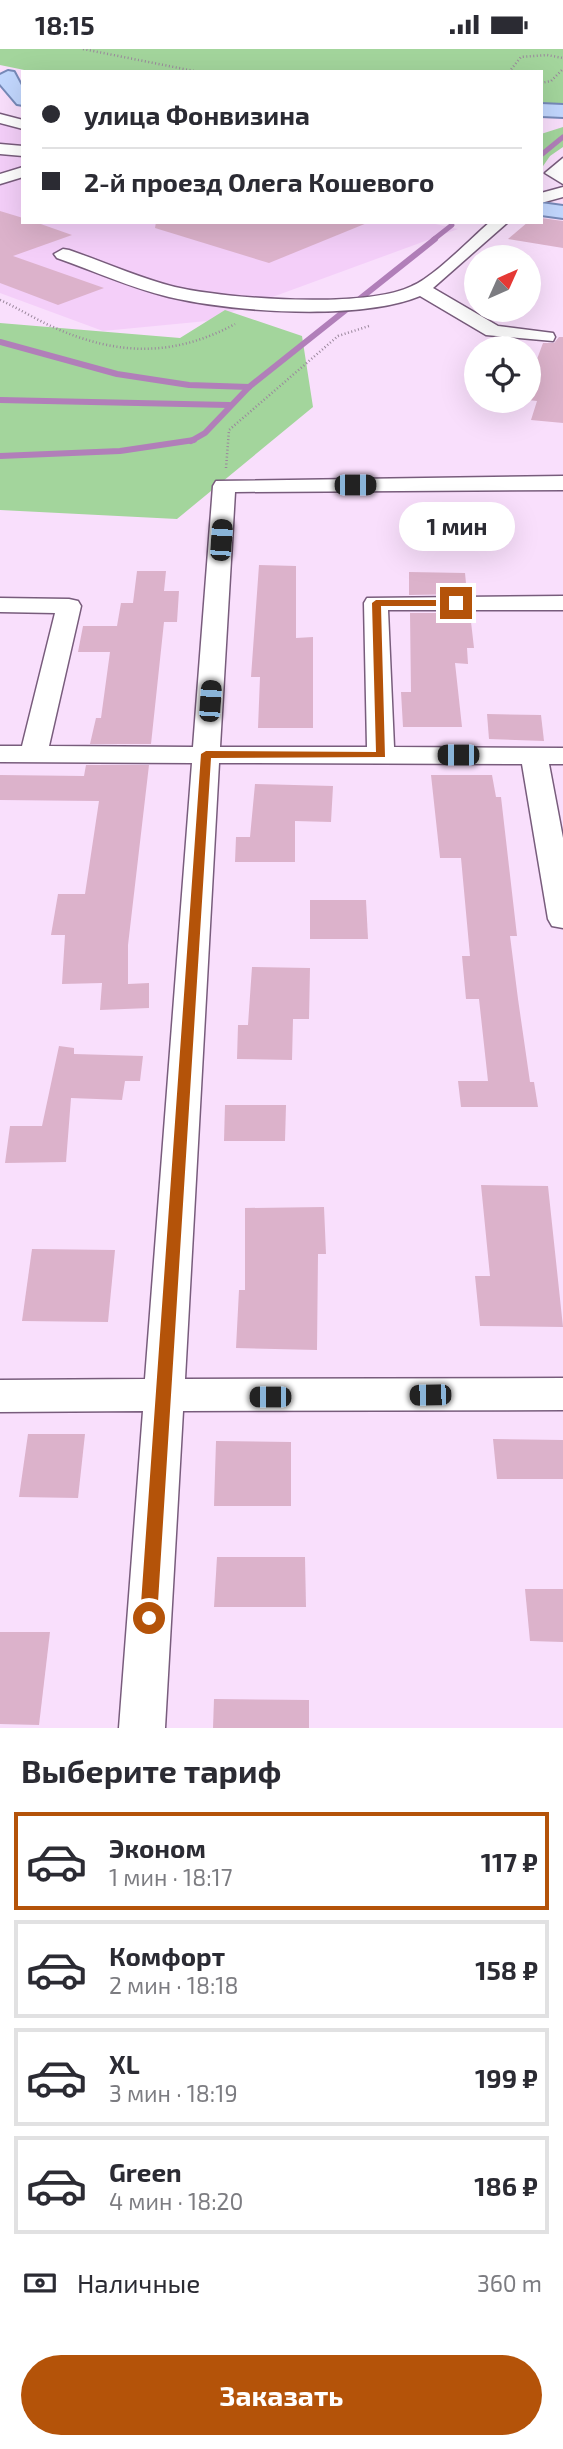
<!DOCTYPE html>
<html lang="ru">
<meta charset="utf-8">
<style>
body{margin:0;font-family:"Exo 2",sans-serif;background:#f7f7f7;color:#2b2b33;height:100vh;display:flex;flex-direction:column;font-size:26px;white-space:nowrap}
*{box-sizing:border-box;margin:0}
p{font-size:23px;color:#7c7c81}
.icon{flex:none;width:38px;height:38px;fill:none;stroke:currentColor;stroke-width:2;stroke-linecap:round;stroke-linejoin:round}
.map{position:relative;height:1679px;overflow:hidden}
.side{display:flex;flex-direction:column;background:#fff;flex:1}
.side>*{flex:none}
.guide{position:absolute;left:21px;top:21px;width:522px;height:154px;border-radius:0px;box-shadow:0 7px 28px #0002;display:grid;align-content:center;height:154px;padding:0 21px;background:#fff}
.needle{width:46px;rotate:45deg}
.tools{position:absolute;left:464px;top:196px;display:grid;gap:14px}
.tools a{display:grid;place-items:center;width:77px;height:77px;border-radius:50%;background:#fff;box-shadow:0 7px 28px #0002;font-size:35px}
.end{position:absolute;width:32px;height:32px;margin:-16px;border:9px solid #b45309;background:#fff;box-shadow:0 0 0 4px #fff}
.from{border-radius:50%}
.bubble{position:absolute;height:49px;border-radius:24px;background:#fff;box-shadow:0 7px 28px #0002;font-size:23px;font-weight:700;line-height:49px;text-align:center}
.car{position:absolute;width:21px;height:42px;margin:-21px -10px;border-radius:9px;box-shadow:0 0 5px 2px #0007;background:linear-gradient(#222 24%,#8ab4d8 0 40%,#222 0 76%,#8ab4d8 0 86%,#222 0)}
.guide b{display:flex;align-items:center;gap:24px;height:66px;font-size:26px}
.guide b+b{border-top:2px solid #e1e1e2}
.guide i{width:18px;height:18px;background:#2b2b33}
ul{padding:0;list-style:none}
li{display:flex;align-items:center;gap:21px;height:98px;margin:0 14px 10px;padding:0 7px;border:4px solid #e1e1e2;border-radius:0px}
li div{flex:1}
li b{display:block;font-size:26px}
li em{font-style:normal;font-weight:700}
li.selected{border-color:#b45309}
li>.icon{width:63px;height:63px;stroke-width:1.5}
h2{padding:0 21px;font-size:32px;line-height:84px}
.pay{display:flex;align-items:center;gap:18px;height:77px;padding:0 21px;font-size:26px}
.pay p{margin-inline-start:auto}
.button{display:flex;gap:14px;margin-top:auto;padding:14px 21px}
.button a{flex:1;height:80px;border-radius:42px;background:#b45309;color:#fff;font-size:28px;font-weight:700;line-height:80px;text-align:center}
.status{display:flex;justify-content:space-between;align-items:center;height:49px;padding:0 35px;background:#fff;direction:ltr}
.status svg{height:19px;fill:currentColor}
.map>svg:first-child{display:block}
</style>
<div class="status"><b>18:15</b><svg viewBox="0 0 49 12"><path d="M0 12V9h3v3zM5 12V6h3v6zM10 12V3h3v9zM15 12V0h3v12zM26 1h20v11H26zM47 4h2v5h-2z"/></svg></div>
<div class="map">
<svg width="563" height="1679" viewBox="0 0 563 1679">
<rect width="100%" height="100%" fill="#f9dffc"/>
<path fill="#f4cff9" d="M0 74 23 81V173H426L458 180 207 272 103 282 0 244Z"/>
<g fill="#a3d59c">
<path d="M0 0H563V55L541 54V23H34L0 16Z"/>
<path d="M563 78V98L550 107 541 120V85Z"/>
<path d="M225 261 302 287 313 358 177 470 0 461V274L180 289Z"/>
</g>
<g fill="none" stroke-linecap="round" stroke-linejoin="round">
<g stroke="#b17fb9" stroke-width="5">
<path d="M541 106 563 88"/>
<path d="M433 191 452 176"/>
</g>
<g stroke="#b17fb9" stroke-width="6">
<path d="M0 293 117 325 189 336 249 338"/>
<path d="M0 351 229 356"/>
<path d="M191 392 205 384 249 338 435 190"/>
<path d="M0 407 120 402 194 391"/>
</g>
</g>
<g fill="#dcb2cb">
<path d="M0 162 23 169V173H35L72 186 13 207 104 239 58 256 0 234Z"/>
<path d="M541 169 563 172V199L508 190 528 173H541Z"/>
<path d="M156 173H367V174L269 214 155 179Z"/>
<path d="M559 288H563V374L531 371 537 352 528 351V320L533 321 543 294H554Z"/>
<path d="M259 516 296 517V589L313 588V679H258L260 628H251Z"/>
<path d="M137 522H166L164 542H179L177 573H164L151 695H90L96 669H101L110 603H78L83 577H117L121 554H133Z"/>
<path d="M409 523 465 524 467 545 409 546Z"/>
<path d="M410 564H470L474 599H467L468 615 455 614 462 678H403L401 643H411Z"/>
<path d="M487 665 541 666 544 692 489 690Z"/>
<path d="M86 716H149L128 896V935L149 934V959L100 961 102 934 62 935 65 886H51L58 845H85L99 752 0 751V726L84 727Z"/>
<path d="M431 726H492L496 748H501L517 887H510L518 950 530 1033H534L538 1058H461L458 1032H488L479 950H466L462 907H470L461 809H440Z"/>
<path d="M255 735 333 737 331 773 295 772V813H235L236 788H250Z"/>
<path d="M310 851H366L368 890H310Z"/>
<path d="M252 918 310 919 309 970H293L292 1011 237 1010 238 976H248Z"/>
<path d="M59 997 74 999V1005L143 1007 140 1032H125L122 1051 71 1049 66 1113 5 1114 10 1077H42Z"/>
<path d="M225 1056H286L285 1092H224Z"/>
<path d="M481 1136 548 1137 563 1278 480 1277 475 1227H490Z"/>
<path d="M324 1158 326 1205H318L317 1301 236 1299 239 1241H245V1159Z"/>
<path d="M32 1200 115 1201 108 1273 22 1272Z"/>
<path d="M28 1385H85L78 1449 19 1448Z"/>
<path d="M493 1390 563 1391V1430H497Z"/>
<path d="M216 1392 291 1393V1457H214Z"/>
<path d="M217 1508H305L306 1558H214Z"/>
<path d="M525 1540H563V1593L530 1592Z"/>
<path d="M0 1583H50L39 1676 0 1675Z"/>
<path d="M214 1650 309 1651V1679H213Z"/>
</g>
<g fill="none" stroke-linecap="round" stroke-linejoin="round">
<defs>
<g id="minor">
<path d="M0 65 23 71V80L0 74Z"/>
<path d="M0 95 23 97V107L0 105Z"/>
<path d="M563 109V135L545 124Z"/>
<path d="M23 118V128L0 135V125Z"/>
<path d="M563 138V148L541 154V144Z"/>
<path d="M490 173H508L433 239 498 277 553 284 555 288 553 292 486 286 420 247C359 272 233 263 169 248 131 239 94 222 57 209L54 205 63 200 69 201C104 213 139 229 175 238 227 250 365 260 412 237 435 227 469 191 490 173Z"/>
<path d="M563 427V441L235 443 220 698H367L364 554 367 549 563 547V561H388L394 698 563 699V715H549L563 789V879L552 877 548 870 522 715 219 714 185 1330 563 1329V1361L183 1362 165 1679H119L143 1362 0 1363V1331L145 1330 192 714 0 713V697H22L55 564 0 563V549L69 550 78 552 81 557 49 697 193 698 213 437 216 432Z"/>
</g>
<g id="major">
<path d="M8 22 14 23 23 40V56L17 55 0 35V26Z"/>
<path d="M541 55 563 56V68L541 67Z"/>
<path d="M541 154 563 157V169L541 166Z"/>
</g>
</defs>
<use href="#minor" stroke="#785c7c" stroke-width="3"/>
<use href="#major" stroke="#778ab9" stroke-width="4"/>
<g stroke="#9a879c" stroke-width="2.5" stroke-dasharray="1 2.5" stroke-linecap="butt">
<path d="M83 0 194 22"/>
<path d="M509 23 521 8 547 6 563 9"/>
<path d="M541 34 551 32 563 20"/>
<path d="M0 251C18 259 35 270 53 278 117 307 174 308 235 275"/>
<path d="M226 419 229 381 338 287 369 277"/>
</g>
<use href="#minor" fill="#fff" fill-rule="evenodd"/>
<use href="#major" fill="#c2d7fe" fill-rule="evenodd"/>
</g>
<path fill="#b45309" d="M376 551H456L461 554 456 557H381L385 708 211 709 157 1569 149 1576 140 1569 201 705 206 702 376 703 372 554Z"/>
</svg>
<div class="tools">
<a><svg class="needle" viewBox="-14 -14 28 28"><path d="M0-13l5 13h-10z" fill="#e53935"/><path d="M0 13l5-13h-10z" fill="#7c7c81"/></svg></a>
<a><svg class="icon" aria-label="locate" viewBox="0 0 24 24"><circle cx="12" cy="12" r="6"/><path d="M12 2v4M12 18v4M2 12h4M18 12h4"/></svg></a>
</div>
<i class="end from" style="left:149px;top:1569px"></i>
<i class="end" style="left:456px;top:554px"></i>
<div class="bubble" style="left:399px;top:453px;width:116px">1 мин</div>
<i class="car" style="left:355px;top:436px;rotate:90deg"></i>
<i class="car" style="left:221px;top:491px;rotate:4deg"></i>
<i class="car" style="left:210px;top:652px;rotate:4deg"></i>
<i class="car" style="left:458px;top:706px;rotate:270deg"></i>
<i class="car" style="left:430px;top:1346px;rotate:269deg"></i>
<i class="car" style="left:270px;top:1348px;rotate:270deg"></i>
<div class="guide">
<b><i class="from"></i>улица Фонвизина</b>
<b><i></i>2-й проезд Олега Кошевого</b>
</div>
</div>
<section class="side">
<h2>Выберите тариф</h2>
<ul>
<li class="selected"><svg class="icon" aria-label="car" viewBox="0 0 24 24"><path d="M5 17H2v-5l4-1 3-4h7l3 4 3 1v5h-3M9 17h6M6 11h13"/><circle cx="7" cy="17" r="2"/><circle cx="17" cy="17" r="2"/></svg><div><b>Эконом</b><p>1 мин · 18:17</p></div><em>117 ₽</em></li>
<li><svg class="icon" aria-label="car" viewBox="0 0 24 24"><path d="M5 17H2v-5l4-1 3-4h7l3 4 3 1v5h-3M9 17h6M6 11h13"/><circle cx="7" cy="17" r="2"/><circle cx="17" cy="17" r="2"/></svg><div><b>Комфорт</b><p>2 мин · 18:18</p></div><em>158 ₽</em></li>
<li><svg class="icon" aria-label="car" viewBox="0 0 24 24"><path d="M5 17H2v-5l4-1 3-4h7l3 4 3 1v5h-3M9 17h6M6 11h13"/><circle cx="7" cy="17" r="2"/><circle cx="17" cy="17" r="2"/></svg><div><b>XL</b><p>3 мин · 18:19</p></div><em>199 ₽</em></li>
<li><svg class="icon" aria-label="car" viewBox="0 0 24 24"><path d="M5 17H2v-5l4-1 3-4h7l3 4 3 1v5h-3M9 17h6M6 11h13"/><circle cx="7" cy="17" r="2"/><circle cx="17" cy="17" r="2"/></svg><div><b>Green</b><p>4 мин · 18:20</p></div><em>186 ₽</em></li>
</ul>
<div class="pay"><svg class="icon" aria-label="cash" viewBox="0 0 24 24"><path d="M3 7h18v10H3z"/><circle cx="12" cy="12" r="2"/></svg>Наличные<p>360 m</p></div>
<div class="button"><a>Заказать</a></div>
</section>
